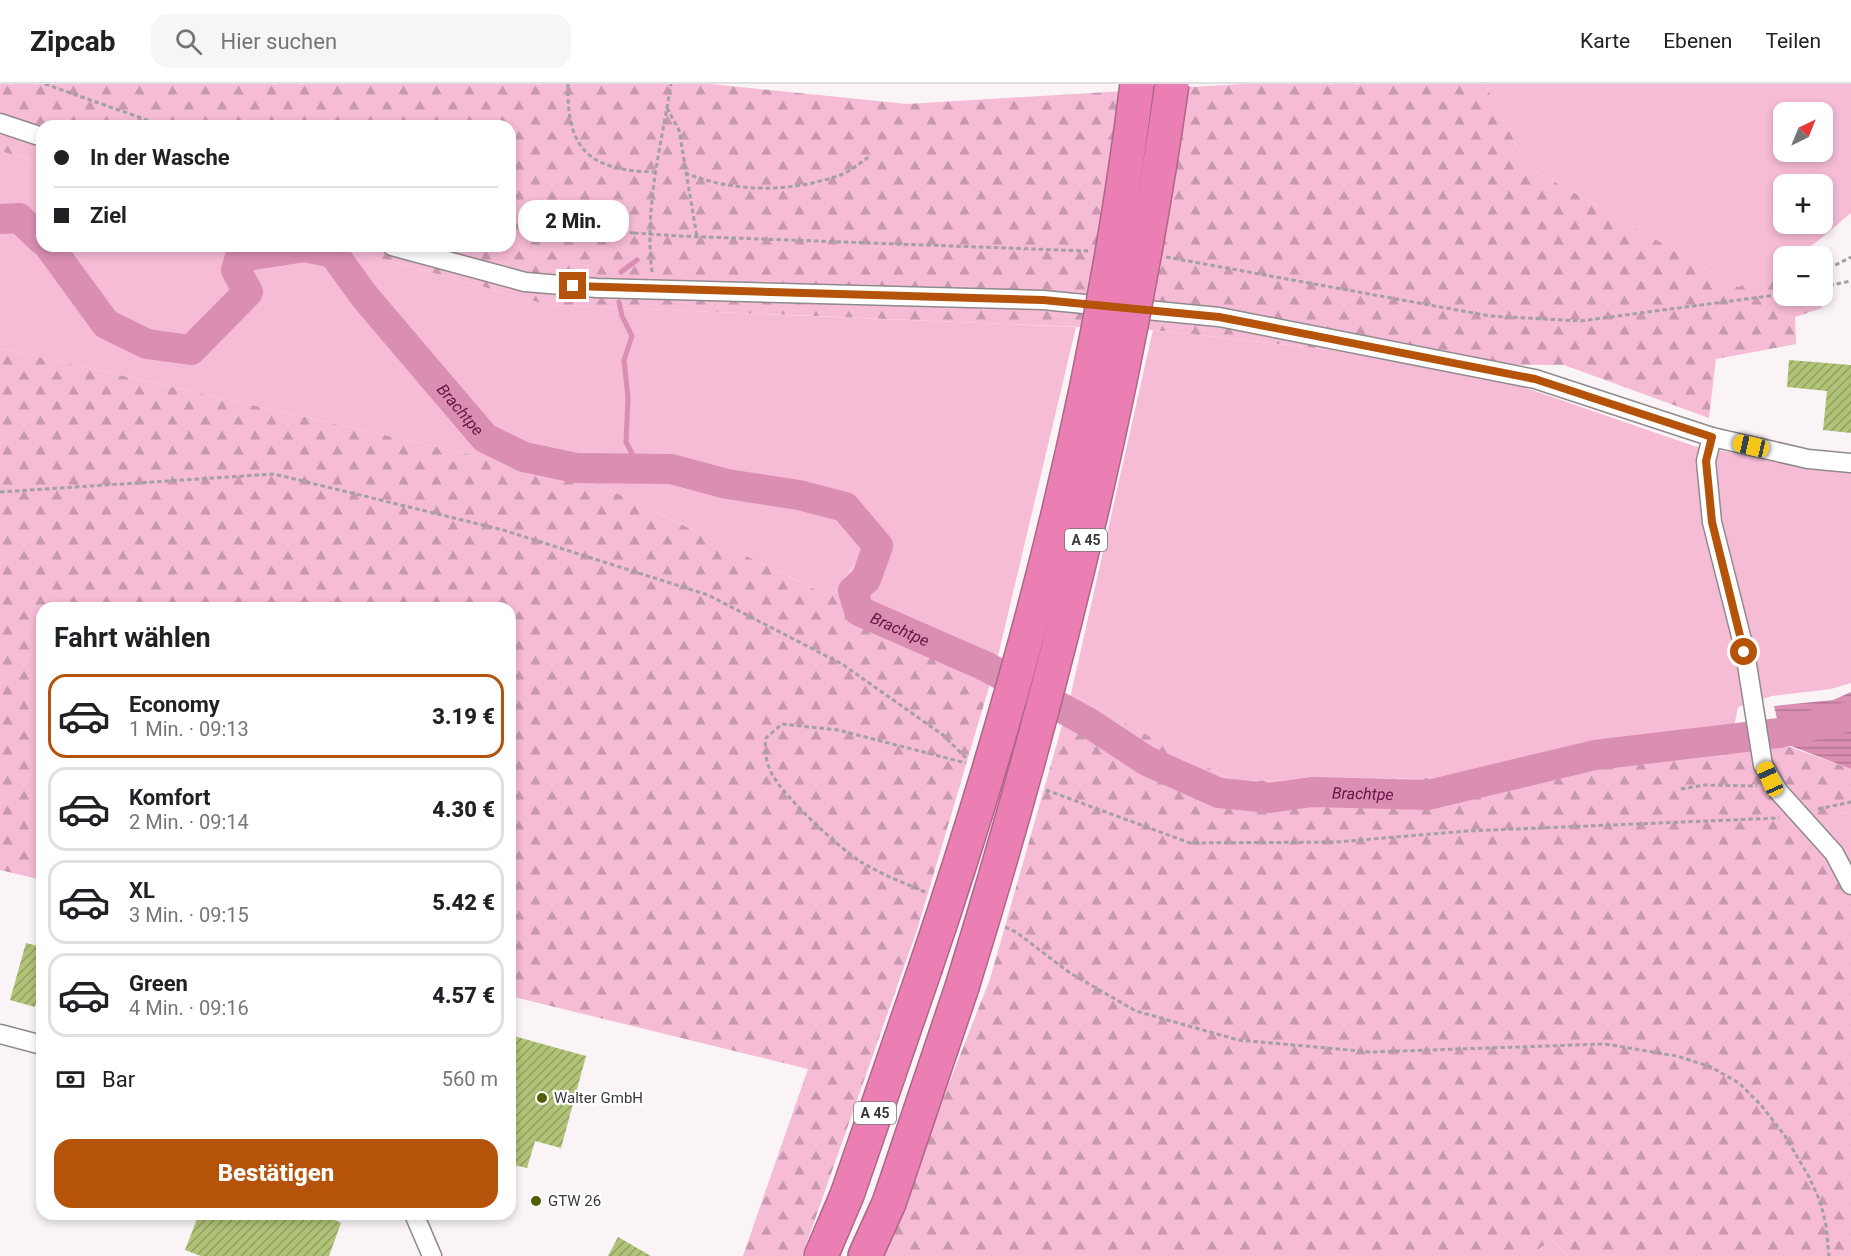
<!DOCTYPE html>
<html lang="de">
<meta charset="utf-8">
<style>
body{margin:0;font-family:Roboto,sans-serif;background:#f6f6f6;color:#202124;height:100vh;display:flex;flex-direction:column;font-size:22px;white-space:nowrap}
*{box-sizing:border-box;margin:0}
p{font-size:20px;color:#757577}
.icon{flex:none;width:33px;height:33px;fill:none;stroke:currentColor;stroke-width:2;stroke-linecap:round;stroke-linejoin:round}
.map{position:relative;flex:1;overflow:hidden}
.sheet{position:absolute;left:36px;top:518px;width:480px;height:618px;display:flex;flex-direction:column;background:#fff;border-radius:18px;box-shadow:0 3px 9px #0003}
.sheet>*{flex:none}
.guide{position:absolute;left:36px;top:36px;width:480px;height:132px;border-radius:18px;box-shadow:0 3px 9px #0003;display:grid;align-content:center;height:132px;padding:0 18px;background:#fff}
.needle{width:39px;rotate:43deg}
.controls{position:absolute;left:1773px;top:18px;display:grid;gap:12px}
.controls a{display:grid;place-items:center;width:60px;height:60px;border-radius:12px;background:#fff;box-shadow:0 3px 9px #0003;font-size:30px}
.end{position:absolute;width:27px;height:27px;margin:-14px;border:8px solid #b45309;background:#fff;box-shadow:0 0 0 3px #fff}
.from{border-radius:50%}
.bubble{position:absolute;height:42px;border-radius:18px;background:#fff;box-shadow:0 3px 9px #0003;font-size:20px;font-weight:800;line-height:42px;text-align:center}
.car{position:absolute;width:18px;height:36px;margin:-18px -9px;border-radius:8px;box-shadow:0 0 4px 2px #0007;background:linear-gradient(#f5c518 24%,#345 0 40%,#f5c518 0 76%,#345 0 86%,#f5c518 0)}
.guide b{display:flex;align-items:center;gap:21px;height:57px;font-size:22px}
.guide b+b{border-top:2px solid #e0e0e0}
.guide i{width:15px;height:15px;background:#202124}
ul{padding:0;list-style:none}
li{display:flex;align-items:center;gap:18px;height:84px;margin:0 12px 9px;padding:0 6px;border:3px solid #e0e0e0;border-radius:18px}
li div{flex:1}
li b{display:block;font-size:22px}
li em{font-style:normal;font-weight:800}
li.active{border-color:#b45309}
li>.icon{width:54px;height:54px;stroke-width:1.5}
h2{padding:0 18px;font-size:27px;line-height:72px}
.pay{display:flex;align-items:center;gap:15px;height:66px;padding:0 18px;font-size:22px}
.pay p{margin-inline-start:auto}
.primary-button{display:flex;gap:12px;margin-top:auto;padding:12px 18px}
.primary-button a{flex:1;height:69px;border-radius:18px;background:#b45309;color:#fff;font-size:24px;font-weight:800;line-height:69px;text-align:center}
header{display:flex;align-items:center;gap:36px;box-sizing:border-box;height:84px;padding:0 30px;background:#fff;border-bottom:2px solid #e0e0e0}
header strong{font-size:28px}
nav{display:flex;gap:33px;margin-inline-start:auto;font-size:21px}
.search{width:420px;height:54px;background:#f6f6f6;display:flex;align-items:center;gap:15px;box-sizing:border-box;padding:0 21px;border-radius:18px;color:#757577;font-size:22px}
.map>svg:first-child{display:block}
</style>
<header>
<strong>Zipcab</strong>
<div class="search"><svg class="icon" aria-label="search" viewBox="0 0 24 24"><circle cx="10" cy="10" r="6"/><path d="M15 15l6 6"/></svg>Hier suchen</div>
<nav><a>Karte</a><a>Ebenen</a><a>Teilen</a></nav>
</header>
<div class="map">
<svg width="1851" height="1172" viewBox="0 0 1851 1172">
<defs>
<pattern id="forest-firs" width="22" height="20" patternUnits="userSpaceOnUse" patternTransform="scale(1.5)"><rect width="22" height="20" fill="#f6bbd5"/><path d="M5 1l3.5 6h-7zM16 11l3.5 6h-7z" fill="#c899ae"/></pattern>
<pattern id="water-rules" width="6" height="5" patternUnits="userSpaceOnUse" patternTransform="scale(1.5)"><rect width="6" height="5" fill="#da8eb1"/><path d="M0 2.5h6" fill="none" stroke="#b27591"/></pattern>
<pattern id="building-hatch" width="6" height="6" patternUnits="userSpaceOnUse" patternTransform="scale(1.5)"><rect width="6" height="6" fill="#b0c377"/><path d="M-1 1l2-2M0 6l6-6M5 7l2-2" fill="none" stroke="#909f63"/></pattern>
</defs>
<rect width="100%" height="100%" fill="#faf4f6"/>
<g fill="#f6bbd5" fill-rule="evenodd">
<path d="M1485 0H1851V129C1833 143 1807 172 1784 172L1783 177 1739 203 1527 82ZM1784 28H1822V68H1784ZM1784 100H1822V140H1784Z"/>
<path d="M0 67 42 79V162H337L548 221 1076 243 997 576 881 522 869 461 831 513 596 399 0 264Z"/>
<path d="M1153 246 1457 280 1694 362 1786 378 1851 379V599L1831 605 1772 612 1738 623 1734 643 1436 694 1233 697 1071 610Z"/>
<path d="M1851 728V782L1827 741 1838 729Z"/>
<path d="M1552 1156 1568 1172H1529Z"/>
</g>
<g fill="url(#forest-firs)">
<path d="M0 0H711L907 20 1242 0H1485L1527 82 1739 203 1783 177 1784 212H1818L1822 224 1795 233 1796 260 1716 275 1709 334 1564 281 1457 280 1153 246 548 221 337 162H510V42H42V79L0 67Z"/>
<path d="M0 264 596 399 831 513 870 461 881 522 997 576 917 846 802 1172H743L808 985 510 912V524H42V796L0 786Z"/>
<path d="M1071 610 1233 697 1436 694 1734 643 1851 685V728L1838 729 1827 741 1851 782V1172H1568L1552 1156 1529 1172H881L990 895Z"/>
</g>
<path fill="url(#water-rules)" d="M1851 608V685L1783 659 1774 622 1833 616Z"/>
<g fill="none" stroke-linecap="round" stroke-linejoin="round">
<g stroke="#da8eb1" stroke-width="5">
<path d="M621 188 637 176"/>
<path d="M619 218 622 232 632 252 624 276 628 314 626 358 640 385"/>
</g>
<g stroke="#da8eb1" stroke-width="30">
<path d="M0 135 19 134 42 156"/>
<path id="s1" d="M49 162 106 240 147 260 191 266 248 208 236 186 240 173 305 163 333 169 365 213 485 354 524 373 576 384 671 385 727 400 799 411 845 423 878 462 866 495 853 507 859 527 985 582 1089 639 1147 677 1219 709 1270 714 1312 708 1428 711 1595 671 1780 649 1851 632"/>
</g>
</g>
<g fill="url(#building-hatch)">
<path d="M1789 276 1851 281V349L1823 346 1827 307 1787 303Z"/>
<path d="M26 859 42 863V898L35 923 10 916Z"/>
<path d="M510 951 586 972 561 1064 535 1057 527 1084 510 1080Z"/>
<path d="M199 1130H323L341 1139 329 1172H201L185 1166Z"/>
<path d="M618 1153 651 1172H608Z"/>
</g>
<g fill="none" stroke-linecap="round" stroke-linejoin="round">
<defs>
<g id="street">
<path d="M0 39 42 53"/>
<path d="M392 162 525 198 597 204 1043 216 1219 233 1535 295 1712 353 1808 375 1851 379"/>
<path d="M1712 353 1706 377 1712 438 1745 568 1763 681 1779 708 1834 769 1851 801"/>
<path d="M0 950 42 961"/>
<path d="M414 1130 432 1172"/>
</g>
<g id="highway">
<path d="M821 1172 847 1111 925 885"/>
<path d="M865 1172 889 1119 962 903"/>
</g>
</defs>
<use href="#street" stroke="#8f8a8c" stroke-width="21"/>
<use href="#highway" stroke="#ad6688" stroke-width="36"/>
<g stroke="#a4a0a2" stroke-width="3" stroke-dasharray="4.5 3" stroke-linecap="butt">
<path d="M45 0 164 42"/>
<path d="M568 0C566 67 591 87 656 88"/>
<path d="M667 24 679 46 697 153"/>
<path d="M685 89C735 109 792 109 843 90 852 86 861 78 870 72"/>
<path d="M510 141 634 149"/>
<path d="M679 152 1088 167"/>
<path d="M1166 173 1490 232 1580 237 1784 210"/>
<path d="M652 188C644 124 661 63 671 0"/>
<path d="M1822 188 1851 173"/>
<path d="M1822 203 1851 197"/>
<path d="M0 408 274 390 503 446 708 511 842 580 943 651 967 675"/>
<path d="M1681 705 1704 701 1757 702"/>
<path d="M1046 706 1190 759 1337 758 1467 747 1779 734"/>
<path d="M1818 725 1851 718"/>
<path d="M925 808C904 799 881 790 861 778 838 763 785 714 772 690 766 679 764 665 766 654L782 640 838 646 966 679"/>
<path d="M1005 843 1016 848 1070 889 1136 927 1238 956 1371 968 1605 960 1677 972 1711 983 1739 999 1761 1021 1785 1052 1809 1093 1820 1117 1826 1141 1829 1172"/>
</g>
<use href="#street" stroke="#fff" stroke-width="18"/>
<use href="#highway" stroke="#eb7eb3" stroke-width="33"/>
<defs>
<g id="highway-bridge">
<path d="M925 885C1023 598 1100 302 1137 0"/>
<path d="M962 903C1054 607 1128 307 1172 0"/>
</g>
</defs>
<use href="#highway-bridge" stroke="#ad6688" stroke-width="36" stroke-linecap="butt"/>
<path stroke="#a4a0a2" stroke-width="3" stroke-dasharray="4.5 3" stroke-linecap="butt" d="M634 149 679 152"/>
<use href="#highway-bridge" stroke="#eb7eb3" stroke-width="33"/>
</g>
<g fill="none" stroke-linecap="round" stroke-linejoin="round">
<path stroke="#b45309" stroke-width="8" d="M573 202 1043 216 1219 233 1535 295 1712 353 1706 377 1712 438 1744 568"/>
</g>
<g fill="#4f5f02" stroke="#fff" stroke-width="2">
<circle cx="542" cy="1014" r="6"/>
<circle cx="536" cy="1117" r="6"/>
</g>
<g text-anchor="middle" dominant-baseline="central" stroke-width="4.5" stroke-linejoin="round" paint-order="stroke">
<g fill="#fff" stroke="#757474" stroke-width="1.5">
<rect x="1065" y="445" width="42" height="22" rx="4.5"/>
<rect x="854" y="1018" width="42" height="22" rx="4.5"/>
</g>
<g font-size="14" font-weight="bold" fill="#3a3839">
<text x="1086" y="456">A 45</text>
<text x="875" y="1029">A 45</text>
</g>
<g font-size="15" fill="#3a3839" stroke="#fff" text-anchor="start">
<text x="554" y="1014">Walter GmbH</text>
<text x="548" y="1117">GTW 26</text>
</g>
<g font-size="16" font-style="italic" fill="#6a1045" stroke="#fff">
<text stroke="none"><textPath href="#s1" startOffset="603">Brachtpe</textPath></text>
<text stroke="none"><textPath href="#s1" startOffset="1180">Brachtpe</textPath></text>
<text stroke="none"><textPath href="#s1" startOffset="1684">Brachtpe</textPath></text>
</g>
</g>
</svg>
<div class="controls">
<a><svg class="needle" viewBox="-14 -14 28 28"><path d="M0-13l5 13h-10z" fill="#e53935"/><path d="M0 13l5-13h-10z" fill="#757577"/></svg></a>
<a>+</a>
<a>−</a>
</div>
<i class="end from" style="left:1744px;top:568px"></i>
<i class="end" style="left:573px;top:202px"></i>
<div class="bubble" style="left:518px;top:116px;width:111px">2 Min.</div>
<i class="car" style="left:1751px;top:362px;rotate:283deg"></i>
<i class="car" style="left:1770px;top:695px;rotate:336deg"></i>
<div class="guide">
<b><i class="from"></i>In der Wasche</b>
<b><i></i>Ziel</b>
</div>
<section class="sheet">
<h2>Fahrt wählen</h2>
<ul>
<li class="active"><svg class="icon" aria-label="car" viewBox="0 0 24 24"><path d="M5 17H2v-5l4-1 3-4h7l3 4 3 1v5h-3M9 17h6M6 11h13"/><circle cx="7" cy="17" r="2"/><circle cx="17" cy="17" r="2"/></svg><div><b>Economy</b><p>1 Min. · 09:13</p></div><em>3.19 €</em></li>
<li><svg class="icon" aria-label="car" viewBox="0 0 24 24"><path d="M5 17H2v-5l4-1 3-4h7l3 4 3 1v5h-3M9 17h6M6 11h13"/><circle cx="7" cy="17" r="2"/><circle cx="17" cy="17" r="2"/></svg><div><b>Komfort</b><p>2 Min. · 09:14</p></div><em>4.30 €</em></li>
<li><svg class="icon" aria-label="car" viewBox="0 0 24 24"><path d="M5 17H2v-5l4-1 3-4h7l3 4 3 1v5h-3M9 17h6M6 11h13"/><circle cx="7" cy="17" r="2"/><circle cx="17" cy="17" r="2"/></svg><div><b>XL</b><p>3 Min. · 09:15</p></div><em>5.42 €</em></li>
<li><svg class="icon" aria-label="car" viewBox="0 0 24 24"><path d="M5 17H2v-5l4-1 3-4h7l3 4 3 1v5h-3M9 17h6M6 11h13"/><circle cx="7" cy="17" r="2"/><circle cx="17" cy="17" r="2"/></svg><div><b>Green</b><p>4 Min. · 09:16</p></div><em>4.57 €</em></li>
</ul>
<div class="pay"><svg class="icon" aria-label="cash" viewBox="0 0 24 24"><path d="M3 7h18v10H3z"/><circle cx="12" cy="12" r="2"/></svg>Bar<p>560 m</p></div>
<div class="primary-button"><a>Bestätigen</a></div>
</section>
</div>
